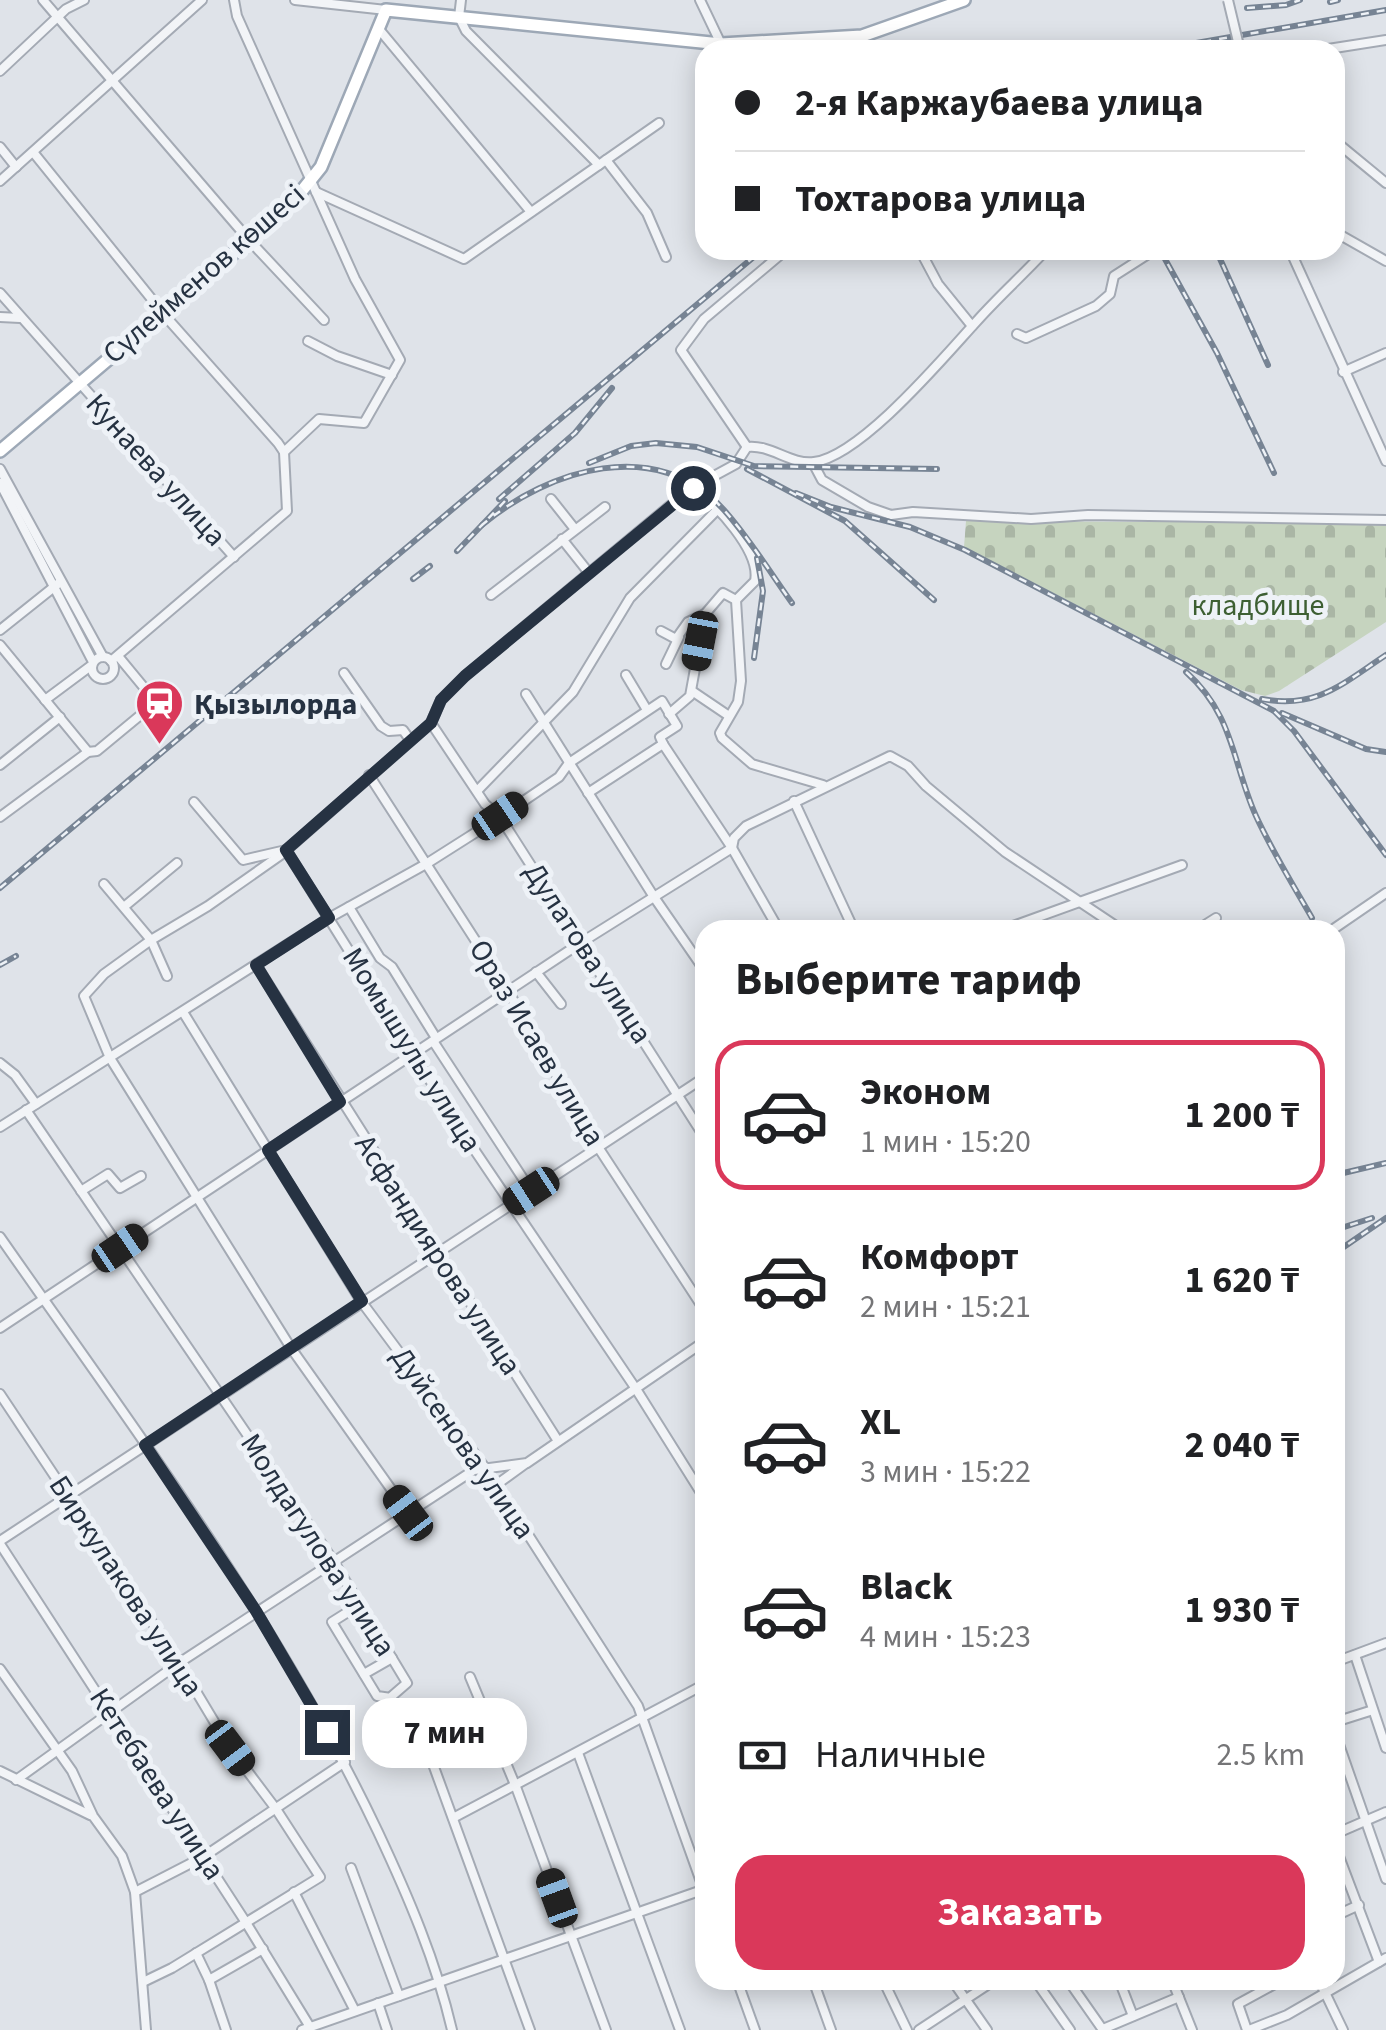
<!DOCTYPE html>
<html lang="ru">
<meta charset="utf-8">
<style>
body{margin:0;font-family:"Source Sans 3",sans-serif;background:#f6f6f6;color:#202124;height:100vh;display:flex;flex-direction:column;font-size:38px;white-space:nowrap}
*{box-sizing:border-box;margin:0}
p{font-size:32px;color:#757577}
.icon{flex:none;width:55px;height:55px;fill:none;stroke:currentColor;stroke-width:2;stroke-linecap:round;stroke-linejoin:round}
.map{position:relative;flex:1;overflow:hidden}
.drawer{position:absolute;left:695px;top:920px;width:650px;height:1070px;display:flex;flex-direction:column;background:#fff;border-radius:30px;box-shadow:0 5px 25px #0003}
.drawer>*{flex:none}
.banner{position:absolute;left:695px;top:40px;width:650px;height:220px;border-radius:30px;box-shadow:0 5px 25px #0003;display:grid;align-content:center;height:220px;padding:0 40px;background:#fff}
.end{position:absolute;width:45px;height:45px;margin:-22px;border:12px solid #263242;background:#fff;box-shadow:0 0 0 5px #fff}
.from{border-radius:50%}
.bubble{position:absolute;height:70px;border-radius:30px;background:#fff;box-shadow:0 5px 25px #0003;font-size:32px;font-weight:700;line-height:70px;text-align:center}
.car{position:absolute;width:30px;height:60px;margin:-30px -15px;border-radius:12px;box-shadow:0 0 8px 2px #0007;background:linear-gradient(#222 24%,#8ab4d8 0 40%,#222 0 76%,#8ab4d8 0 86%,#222 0)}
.banner b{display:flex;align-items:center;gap:35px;height:95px;font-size:38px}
.banner b+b{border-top:2px solid #e0e0e0}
.banner i{width:25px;height:25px;background:#202124}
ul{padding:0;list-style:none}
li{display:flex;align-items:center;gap:30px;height:150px;margin:0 20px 15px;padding:0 20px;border:5px solid transparent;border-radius:30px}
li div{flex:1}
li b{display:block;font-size:38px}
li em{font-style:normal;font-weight:700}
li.current{border-color:#da385a}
li>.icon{width:90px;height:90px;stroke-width:1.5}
h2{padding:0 40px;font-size:45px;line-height:120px}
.pay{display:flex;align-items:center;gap:25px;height:110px;padding:0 40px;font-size:38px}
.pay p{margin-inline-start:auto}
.primary-button{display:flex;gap:20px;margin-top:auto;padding:20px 40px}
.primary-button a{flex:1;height:115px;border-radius:30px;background:#da385a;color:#fff;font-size:40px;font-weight:700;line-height:115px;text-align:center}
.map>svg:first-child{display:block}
</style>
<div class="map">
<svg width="1386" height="2030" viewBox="0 0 1386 2030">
<defs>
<pattern id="cemetery-stones" width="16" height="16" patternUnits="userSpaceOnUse" patternTransform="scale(2.5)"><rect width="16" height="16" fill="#c6d4bf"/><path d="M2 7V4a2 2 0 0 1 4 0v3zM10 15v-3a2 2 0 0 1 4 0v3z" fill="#aab6a5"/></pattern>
</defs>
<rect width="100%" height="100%" fill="#dfe3e9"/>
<path fill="url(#cemetery-stones)" d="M966 521 1386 523V622L1279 691 1265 696 1241 690 964 547Z"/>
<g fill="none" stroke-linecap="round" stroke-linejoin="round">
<defs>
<g id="minor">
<path d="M43 0 249 240 324 320"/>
<path d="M234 0 237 16 355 279 400 360 364 423 319 419 284 452"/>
<path d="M295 0 386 10"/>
<path d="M461 0 459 17 466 31 599 165"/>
<path d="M700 0 721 44"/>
<path d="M378 28 531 212"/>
<path d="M1328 49 1386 40"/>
<path d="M0 71 66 9 84 0"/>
<path d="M1335 141 1386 183"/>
<path d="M0 147 16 167"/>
<path d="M33 152 167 318 278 443 284 452 287 511 111 661"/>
<path d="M606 160 647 213 666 257"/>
<path d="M0 181 202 0"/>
<path d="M316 192 464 259 659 123"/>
<path d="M1335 232 1386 261"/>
<path d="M1290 250 1386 461"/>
<path d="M922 254 938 284 972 326"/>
<path d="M0 293 234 557"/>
<path d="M0 317 20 318"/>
<path d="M1017 334 1026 338 1096 306 1110 294 1114 276 1150 253V250"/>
<path d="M308 341 337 356 392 375"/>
<path d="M1343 372 1386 353"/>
<path d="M747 447 681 350 704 319 786 250"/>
<path d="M813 463 822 480 868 507 891 515 913 512 1031 519 1088 515 1386 520"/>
<path d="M0 469 103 657"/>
<path d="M0 483 93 662"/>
<path d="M693 488C716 503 761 552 755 581L736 600"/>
<path d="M551 499 574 528"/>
<path d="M562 539 589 573"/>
<path d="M491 595 605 507"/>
<path d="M0 630 59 583"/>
<path d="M661 631 676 639 688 622 705 614"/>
<path d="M0 645 88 752"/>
<circle cx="103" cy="668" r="11"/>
<path d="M666 664 679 637"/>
<path d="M344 673 381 726 389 731 403 730 410 740"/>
<path d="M626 675 647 710"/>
<path d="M692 691 729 716"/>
<path d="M526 694 654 897 705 971"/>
<path d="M45 700 92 665"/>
<path d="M669 714 690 696 705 614 723 593 736 600 741 681 738 702 720 733 722 738 752 764 823 785"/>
<path d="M431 723 441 700 465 676 690 489 736 464 747 447C771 444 790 465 814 462 861 456 943 358 976 322 998 297 1023 275 1046 250"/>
<path d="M431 723 485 804 500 817 705 1138"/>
<path d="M663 744 732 848 779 930"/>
<path d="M0 765 60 717"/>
<path d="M369 775 508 991 598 1147 705 1311"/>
<path d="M477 791 573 692 630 598 718 509"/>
<path d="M588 793 663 744"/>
<path d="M794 801 854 930"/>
<path d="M194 802 243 860 286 850 461 1130 636 1389 705 1499"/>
<path d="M0 817 88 752 97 751 149 708 151 696 118 656"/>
<path d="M104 884 151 940 167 976"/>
<path d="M125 906 177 863"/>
<path d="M349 907 380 958 392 967 436 1038"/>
<path d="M1002 930 1182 865"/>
<path d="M1197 930 1216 918"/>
<path d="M1332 930 1386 893"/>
<path d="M256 965 558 1441"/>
<path d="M536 972 561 1004"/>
<path d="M183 1012 361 1301 486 1469 638 1706 705 1893"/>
<path d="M433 1041 531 1191"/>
<path d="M0 1063 15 1075 36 1104"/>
<path d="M26 1110 334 1562 407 1683 392 1696V1701L430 1756 530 2030"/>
<path d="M0 1127 329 918 426 864 500 817 559 777 569 763 662 701 677 726 660 737 663 744"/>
<path d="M81 1191 108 1174 120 1188 141 1176"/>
<path d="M0 1237C134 1429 277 1619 378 1832 408 1896 436 1961 452 2030"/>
<path d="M0 1328 582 942 732 848 734 838 746 826 890 756 908 766 926 786 1005 852 1122 930"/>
<path d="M0 1394 179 1663 230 1748 276 1809 320 1877 172 1968 143 1982"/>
<path d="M496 1485 525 1464"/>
<path d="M408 1513 291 1348 110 1058 84 996 104 974 151 940 208 906 282 854 431 723"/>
<path d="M0 1541 705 1077"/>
<path d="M0 1544 245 1921 310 2027"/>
<path d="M359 1605 332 1622 377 1696 391 1698"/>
<path d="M1355 1655 1386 1748"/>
<path d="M1335 1662 1386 1643"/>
<path d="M0 1669 72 1771 93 1816 122 1856 135 1892 146 2030"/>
<path d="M364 1674 392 1658"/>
<path d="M470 1677 516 1787 606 2030"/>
<path d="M1335 1722 1373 1710"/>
<path d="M1335 1733 1386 1879"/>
<path d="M378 1746 411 1729"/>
<path d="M578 1753 680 2030"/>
<path d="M0 1771 90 1815"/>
<path d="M16 1780 179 1663 474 1470 527 1463 705 1341"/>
<path d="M453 1818 705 1684"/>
<path d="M1335 1834 1386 1812"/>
<path d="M1335 1846 1379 1962"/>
<path d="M351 1868 399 1996"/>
<path d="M135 1892 203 1857 345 1762"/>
<path d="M294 1892 355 2011"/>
<path d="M1335 1916 1359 1905"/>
<path d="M196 1953 209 1980 226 2030"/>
<path d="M209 1980 263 1949"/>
<path d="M737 1980 755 2030"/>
<path d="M813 1980 831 2030"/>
<path d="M883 1980 907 2030"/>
<path d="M952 1980 987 2030"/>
<path d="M1035 1980 1070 2030"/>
<path d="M1068 1980 1103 2030"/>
<path d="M1119 1980 1133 2016"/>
<path d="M1172 1980 1192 2030"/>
<path d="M1319 1980 1343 2030"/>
<path d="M378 2003 387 2030"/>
<path d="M1103 2029 1179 1997"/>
<path d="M302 2030 705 1889"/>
<path d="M919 2030 995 1980"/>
<path d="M1247 2030 1238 2004 1282 1980"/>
<path d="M1249 2030 1287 2015 1386 1958"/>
</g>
<path id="major" d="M0 451 249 240 297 197 321 167 386 10 721 44 862 36 964 0"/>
</defs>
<use href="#minor" stroke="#a4aab4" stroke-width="12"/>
<use href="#major" stroke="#9da8b6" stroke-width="16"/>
<use href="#minor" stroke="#f2f4f7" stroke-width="8"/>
<use href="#major" stroke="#fff" stroke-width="11"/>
<defs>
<g id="rail">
<path d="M1330 2 1338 0"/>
<path d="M1247 8 1286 5 1300 0"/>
<path d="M1156 50 1386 10"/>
<path d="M1160 250 1217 353 1274 473"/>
<path d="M1216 250 1268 365"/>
<path d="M589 463 631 446 656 443 697 447 754 466 937 469"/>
<path d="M747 469 845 521 934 600"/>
<path d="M796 493 831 507 910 527 965 550 1274 711 1294 731 1386 855"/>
<path d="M499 499 575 433 612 388"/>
<path d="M505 501 482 525C549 469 657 435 724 510 749 538 770 572 792 603"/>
<path d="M457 551 482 525"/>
<path d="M413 579 430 566"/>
<path d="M754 658 763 591 757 558"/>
<path d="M1186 672C1234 715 1232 762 1256 816 1272 851 1293 885 1312 918"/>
<path d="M1262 699C1317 709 1342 684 1386 655"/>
<path d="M1282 713 1366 749 1386 752"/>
<path d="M0 888 762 250"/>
<path d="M0 965 16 956"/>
<path d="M1335 1175 1386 1163"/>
<path d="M1335 1230 1372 1218"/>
<path d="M1335 1253 1386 1218"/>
</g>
</defs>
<use href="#rail" stroke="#778494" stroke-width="6"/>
<use href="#rail" stroke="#eef2f7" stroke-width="2.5" stroke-dasharray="8" stroke-linecap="butt"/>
<defs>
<path id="minor-bridge" d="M1228 0 1240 50"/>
</defs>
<use href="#minor-bridge" stroke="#a4aab4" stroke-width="12" stroke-linecap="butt"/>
<use href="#minor-bridge" stroke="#f2f4f7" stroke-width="8"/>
</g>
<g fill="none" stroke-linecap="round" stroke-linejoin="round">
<path stroke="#263242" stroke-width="12" d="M327 1732 256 1611 145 1445 362 1301 268 1150 340 1102 256 965 329 918 286 850 431 723 441 700 465 676 693 488"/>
</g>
<defs>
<symbol id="station-pin" viewBox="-11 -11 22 30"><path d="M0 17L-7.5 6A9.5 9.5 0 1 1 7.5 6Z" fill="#da385a" stroke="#eef2f7"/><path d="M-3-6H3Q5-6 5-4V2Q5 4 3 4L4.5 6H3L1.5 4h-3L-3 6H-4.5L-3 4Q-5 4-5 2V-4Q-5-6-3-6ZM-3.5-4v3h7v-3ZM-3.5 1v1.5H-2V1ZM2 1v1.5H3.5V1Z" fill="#fff"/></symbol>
</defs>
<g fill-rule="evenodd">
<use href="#station-pin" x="132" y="676" width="55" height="75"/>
</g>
<g text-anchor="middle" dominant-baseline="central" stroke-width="10" stroke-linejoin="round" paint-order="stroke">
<g font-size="30" fill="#263242" stroke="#eef2f7">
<text transform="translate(204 274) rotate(-41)">Сүлейменов көшесі</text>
<text transform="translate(156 470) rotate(48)">Кунаева улица</text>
<text transform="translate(588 953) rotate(57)">Дулатова улица</text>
<text transform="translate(537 1043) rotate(59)">Ораз Исаев улица</text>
<text transform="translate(412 1050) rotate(58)">Момышулы улица</text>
<text transform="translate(438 1255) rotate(57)">Асфандиярова улица</text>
<text transform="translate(463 1443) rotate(55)">Дуйсенова улица</text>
<text transform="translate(318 1545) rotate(57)">Молдагулова улица</text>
<text transform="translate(126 1586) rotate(57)">Биркулакова улица</text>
<text transform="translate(157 1784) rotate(57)">Кетебаева улица</text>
</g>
<g font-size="30" fill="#3d5f32" stroke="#eef2f7">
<text x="1258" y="605">кладбище</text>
</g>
<g font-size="30" font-weight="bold" fill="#263242" stroke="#eef2f7" text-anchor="start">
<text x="194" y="704">Қызылорда</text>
</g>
</g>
</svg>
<i class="end from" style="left:693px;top:488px"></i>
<i class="end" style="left:327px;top:1732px"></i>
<div class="bubble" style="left:362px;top:1698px;width:165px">7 мин</div>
<i class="car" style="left:700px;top:641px;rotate:191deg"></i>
<i class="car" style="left:500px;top:816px;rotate:56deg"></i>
<i class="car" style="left:531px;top:1191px;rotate:237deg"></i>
<i class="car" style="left:120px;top:1248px;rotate:56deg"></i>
<i class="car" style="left:408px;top:1513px;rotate:323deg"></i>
<i class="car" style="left:230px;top:1748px;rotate:143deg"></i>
<i class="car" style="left:557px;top:1898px;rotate:340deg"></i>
<div class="banner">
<b><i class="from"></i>2-я Каржаубаева улица</b>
<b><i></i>Тохтарова улица</b>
</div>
<section class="drawer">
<h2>Выберите тариф</h2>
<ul>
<li class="current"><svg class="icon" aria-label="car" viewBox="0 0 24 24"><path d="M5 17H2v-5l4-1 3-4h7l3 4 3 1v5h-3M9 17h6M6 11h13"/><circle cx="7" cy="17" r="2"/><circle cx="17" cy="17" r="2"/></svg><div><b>Эконом</b><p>1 мин · 15:20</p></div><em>1 200 ₸</em></li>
<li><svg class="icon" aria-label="car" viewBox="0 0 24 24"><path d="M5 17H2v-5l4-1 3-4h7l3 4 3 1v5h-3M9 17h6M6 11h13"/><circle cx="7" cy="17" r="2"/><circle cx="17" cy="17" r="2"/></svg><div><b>Комфорт</b><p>2 мин · 15:21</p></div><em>1 620 ₸</em></li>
<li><svg class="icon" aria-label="car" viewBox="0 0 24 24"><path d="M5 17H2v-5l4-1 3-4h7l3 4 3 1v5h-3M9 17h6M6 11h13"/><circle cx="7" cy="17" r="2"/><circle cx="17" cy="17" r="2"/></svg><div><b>XL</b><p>3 мин · 15:22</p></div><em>2 040 ₸</em></li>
<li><svg class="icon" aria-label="car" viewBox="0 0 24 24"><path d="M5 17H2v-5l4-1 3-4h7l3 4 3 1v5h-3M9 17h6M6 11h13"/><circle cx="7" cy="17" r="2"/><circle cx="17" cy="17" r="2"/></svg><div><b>Black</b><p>4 мин · 15:23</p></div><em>1 930 ₸</em></li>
</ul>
<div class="pay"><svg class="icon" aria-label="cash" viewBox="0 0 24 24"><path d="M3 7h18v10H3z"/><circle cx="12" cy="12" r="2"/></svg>Наличные<p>2.5 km</p></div>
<div class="primary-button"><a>Заказать</a></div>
</section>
</div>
